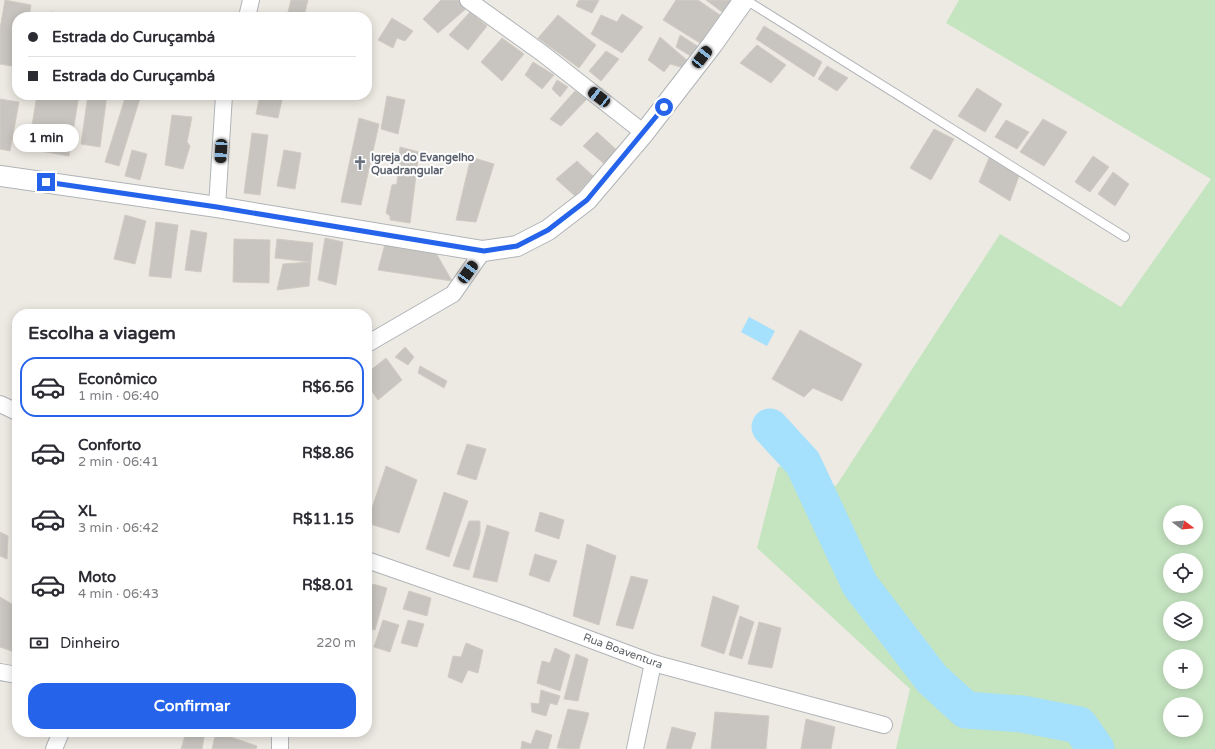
<!DOCTYPE html>
<html lang="pt">
<meta charset="utf-8">
<style>
body{margin:0;font-family:"Varela Round",sans-serif;background:#f2f2f3;color:#2b2b33;height:100vh;display:flex;flex-direction:column;font-size:15px;white-space:nowrap}
*{box-sizing:border-box;margin:0}
p{font-size:13px;color:#7c7c81}
.icon{flex:none;width:22px;height:22px;fill:none;stroke:currentColor;stroke-width:2;stroke-linecap:round;stroke-linejoin:round}
.map{position:relative;flex:1;overflow:hidden}
.drawer{position:absolute;left:12px;top:309px;width:360px;height:428px;display:flex;flex-direction:column;background:#fff;border-radius:16px;box-shadow:0 2px 10px #0003}
.drawer>*{flex:none}
.guide{position:absolute;left:12px;top:12px;width:360px;height:88px;border-radius:16px;box-shadow:0 2px 10px #0003;display:grid;align-content:center;height:88px;padding:0 16px;background:#fff}
.needle{width:26px;rotate:106deg}
.fabs{position:absolute;left:1163px;top:505px;display:grid;gap:8px}
.fabs a{display:grid;place-items:center;width:40px;height:40px;border-radius:50%;background:#fff;box-shadow:0 2px 10px #0003;font-size:20px}
.end{position:absolute;width:18px;height:18px;margin:-9px;border:5px solid #2563eb;background:#fff;box-shadow:0 0 0 2px #fff}
.from{border-radius:50%}
.bubble{position:absolute;height:28px;border-radius:14px;background:#fff;box-shadow:0 2px 10px #0003;font-size:13px;font-weight:700;line-height:28px;text-align:center}
.car{position:absolute;width:12px;height:24px;margin:-12px -6px;border-radius:5px;box-shadow:0 0 3px 1px #0007;background:linear-gradient(#222 24%,#8ab4d8 0 40%,#222 0 76%,#8ab4d8 0 86%,#222 0)}
.guide b{display:flex;align-items:center;gap:14px;height:38px;font-size:15px}
.guide b+b{border-top:1px solid #e1e1e2}
.guide i{width:10px;height:10px;background:#2b2b33}
ul{padding:0;list-style:none}
li{display:flex;align-items:center;gap:12px;height:60px;margin:0 8px 6px;padding:0 8px;border:2px solid transparent;border-radius:16px}
li div{flex:1}
li b{display:block;font-size:15px}
li em{font-style:normal;font-weight:700}
li.on{border-color:#2563eb}
li>.icon{width:36px;height:36px;stroke-width:1.5}
h2{padding:0 16px;font-size:18px;line-height:48px}
.pay{display:flex;align-items:center;gap:10px;height:44px;padding:0 16px;font-size:15px}
.pay p{margin-inline-start:auto}
.action{display:flex;gap:8px;margin-top:auto;padding:8px 16px}
.action a{flex:1;height:46px;border-radius:16px;background:#2563eb;color:#fff;font-size:16px;font-weight:700;line-height:46px;text-align:center}
.map>svg:first-child{display:block}
</style>
<div class="map">
<svg width="1215" height="749" viewBox="0 0 1215 749">
<rect width="100%" height="100%" fill="#edeae3"/>
<path fill="#c5e4c0" fill-rule="evenodd" d="M959 0H1215V749H896L910 689 757 548 778 466 836 486 1000 234 1121 307 1211 179 946 23ZM1170 512H1196V538H1170ZM1170 560H1196V586H1170ZM1170 608H1196V634H1170ZM1170 656H1196V682H1170ZM1170 704H1196V730H1170Z"/>
<path fill="#a5e0fc" d="M749 317 775 331 767 346 741 332Z"/>
<g fill="none" stroke-linecap="round" stroke-linejoin="round">
<path stroke="#a5e0fc" stroke-width="37" d="M770 427 803 463 860 585 932 679 966 710 1022 714 1079 725 1096 749"/>
</g>
<g fill="#c8c5c0" stroke="#d2cbc2">
<path d="M5 0 31 5 29 17H17V67L0 64V29Z"/>
<path d="M291 0H308L304 17 287 16Z"/>
<path d="M441 0H460L468 7 438 33 423 19Z"/>
<path d="M579 0H599L592 13 576 6Z"/>
<path d="M676 0H698L720 15 700 43 663 20Z"/>
<path d="M706 0H736L726 15Z"/>
<path d="M51 12 84 17H50Z"/>
<path d="M470 12 487 26 468 50 449 35Z"/>
<path d="M622 14 643 27 622 53 591 34 601 15 617 22Z"/>
<path d="M558 15 596 45 579 68 538 38Z"/>
<path d="M392 18 413 31 405 41 397 38 393 48 378 40Z"/>
<path d="M764 26 822 62 814 77 756 39Z"/>
<path d="M680 35 702 49 694 58 676 47Z"/>
<path d="M660 37 689 62 684 68 670 64 664 72 648 60Z"/>
<path d="M502 38 524 54 502 81 481 62Z"/>
<path d="M757 45 786 65 771 83 740 63Z"/>
<path d="M606 51 619 59 601 81 589 71Z"/>
<path d="M533 62 554 75 542 89 525 75Z"/>
<path d="M827 66 848 78 837 91 818 79Z"/>
<path d="M557 80 568 87 560 97 552 89Z"/>
<path d="M977 88 1002 104 985 132 958 116Z"/>
<path d="M575 91 587 99 561 126 550 119Z"/>
<path d="M37 95H79L69 156 28 149Z"/>
<path d="M88 95H107L100 147 81 144Z"/>
<path d="M126 95H141L119 166 105 162Z"/>
<path d="M260 95H283L278 118 256 114Z"/>
<path d="M387 96 405 100 398 134 381 129Z"/>
<path d="M0 99 19 102 10 151 0 149Z"/>
<path d="M172 115 192 117 187 142 190 146 183 169 165 165Z"/>
<path d="M359 118 379 124 361 205 341 202Z"/>
<path d="M1043 119 1067 132 1044 166 1020 152Z"/>
<path d="M1006 120 1029 132 1017 149 995 137Z"/>
<path d="M934 129 954 139 931 180 910 168Z"/>
<path d="M597 132 619 152 608 167 583 146Z"/>
<path d="M252 133 268 135 260 195 244 193Z"/>
<path d="M400 147 419 152 410 223 390 220V216L386 213 392 185 397 184Z"/>
<path d="M132 150 147 154 140 180 125 176Z"/>
<path d="M284 150 301 153 295 189 277 186Z"/>
<path d="M1093 156 1109 167 1090 192 1075 182Z"/>
<path d="M471 157 494 164 476 222 456 220Z"/>
<path d="M989 158 1019 176 1010 201 979 182Z"/>
<path d="M577 161 593 176 575 196 556 179Z"/>
<path d="M1113 172 1129 184 1115 206 1098 194Z"/>
<path d="M125 215 146 221 135 264 114 259Z"/>
<path d="M156 222 178 225 171 278 149 276Z"/>
<path d="M191 230 207 233 201 272 185 270Z"/>
<path d="M325 238 343 242 336 285 318 280Z"/>
<path d="M234 239 270 240 269 283 233 282Z"/>
<path d="M277 239 313 243 311 262 275 258Z"/>
<path d="M385 244 436 253 452 281 378 270Z"/>
<path d="M311 262 309 286 277 290 283 264Z"/>
<path d="M800 330 862 364 842 401 813 388 804 397 772 379Z"/>
<path d="M405 347 414 357 408 365 395 357Z"/>
<path d="M386 358 402 380 378 400 367 384V373Z"/>
<path d="M420 366 447 381 444 388 418 373Z"/>
<path d="M467 444 486 449 476 480 457 474Z"/>
<path d="M386 466 417 480 399 533 367 523Z"/>
<path d="M444 492 468 501 449 557 426 549Z"/>
<path d="M540 512 564 520 559 539 535 531Z"/>
<path d="M469 521H480V533L469 570 453 566Z"/>
<path d="M487 525 509 532 497 582 473 577Z"/>
<path d="M0 532 8 536 7 559 0 556Z"/>
<path d="M587 544 616 556 599 625 573 616Z"/>
<path d="M535 554 557 561 549 582 529 575Z"/>
<path d="M631 576 648 580 633 629 616 625Z"/>
<path d="M373 584 387 588 375 630 367 628V604Z"/>
<path d="M409 591 431 598 427 616 403 609Z"/>
<path d="M713 596 739 606 724 654 701 646Z"/>
<path d="M0 597 17 607V653L0 647Z"/>
<path d="M740 616 754 622 742 659 729 655Z"/>
<path d="M383 620 399 625 390 652 374 647Z"/>
<path d="M408 620 424 624 417 647 401 643Z"/>
<path d="M759 622 781 628 772 668 748 664Z"/>
<path d="M466 643 483 650 478 673 468 670 462 683 448 677 453 656 461 657Z"/>
<path d="M555 648 570 655 560 691 537 683 542 661 550 663Z"/>
<path d="M576 654 588 659 578 701 564 699Z"/>
<path d="M541 690 560 696 557 705 550 703 546 716 532 712 531 703 539 704Z"/>
<path d="M568 709 589 713 579 749 557 748Z"/>
<path d="M715 712 769 716 766 749H711Z"/>
<path d="M806 719 835 727 831 749H801Z"/>
<path d="M672 727 696 733 691 749H666Z"/>
<path d="M536 730 552 735 548 749H521L522 741 531 744Z"/>
<path d="M186 732H205L202 749H181Z"/>
<path d="M216 732 257 746 256 749H212Z"/>
</g>
<g fill="none" stroke-linecap="round" stroke-linejoin="round">
<defs>
<path id="service" d="M746 0 1125 237"/>
<g id="minor">
<path d="M468 0 542 53 644 133"/>
<path d="M247 17 251 0"/>
<path d="M217 207 224 95"/>
<path d="M367 344 453 294 483 251"/>
<path d="M0 404 17 412"/>
<path d="M367 560 522 614 653 663 884 725"/>
<path d="M0 672 17 675"/>
<path d="M54 749 61 732"/>
<path d="M280 749V732"/>
<path d="M635 749 653 663"/>
</g>
<path id="tertiary" d="M0 176 217 207 483 251 517 246 548 230 587 200 644 133 712 45 744 0"/>
</defs>
<use href="#service" stroke="#b0b4b8" stroke-width="10"/>
<use href="#minor" stroke="#b0b4b8" stroke-width="18"/>
<use href="#tertiary" stroke="#b0b4b8" stroke-width="22"/>
<use href="#service" stroke="#fff" stroke-width="8"/>
<use href="#minor" stroke="#fff" stroke-width="16"/>
<use href="#tertiary" stroke="#fff" stroke-width="20"/>
</g>
<g fill="none" stroke-linecap="round" stroke-linejoin="round">
<path stroke="#2563eb" stroke-width="5" d="M46 182 217 207 484 251 517 246 548 230 587 200 664 107"/>
</g>
<defs>
<symbol id="church-bare" viewBox="-9 -9 18 18"><path d="M-1.2-6h2.4v3.5h3.3v2.4h-3.3V6h-2.4V-.1h-3.3v-2.4h3.3Z" fill="#6b7280" stroke="#fff" stroke-width="2.5" paint-order="stroke"/></symbol>
</defs>
<g fill-rule="evenodd">
<use href="#church-bare" x="350" y="153" width="20" height="20"/>
</g>
<g text-anchor="middle" dominant-baseline="central" stroke-width="4" stroke-linejoin="round" paint-order="stroke">
<g font-size="11" font-weight="bold" fill="#5b616d" stroke="#fff" text-anchor="start">
<text x="371" y="157">Igreja do Evangelho<tspan x="371" dy="13">Quadrangular</tspan></text>
</g>
<g font-size="11" fill="#5b6063" stroke="#fff">
<text transform="translate(623 651) rotate(20)">Rua Boaventura</text>
</g>
</g>
</svg>
<div class="fabs">
<a><svg class="needle" viewBox="-14 -14 28 28"><path d="M0-13l5 13h-10z" fill="#e53935"/><path d="M0 13l5-13h-10z" fill="#7c7c81"/></svg></a>
<a><svg class="icon" aria-label="locate" viewBox="0 0 24 24"><circle cx="12" cy="12" r="6"/><path d="M12 2v4M12 18v4M2 12h4M18 12h4"/></svg></a>
<a><svg class="icon" aria-label="layers" viewBox="0 0 24 24"><path d="M12 4l9 5-9 5-9-5zM3 14l9 5 9-5"/></svg></a>
<a>+</a>
<a>−</a>
</div>
<i class="end from" style="left:664px;top:107px"></i>
<i class="end" style="left:46px;top:182px"></i>
<div class="bubble" style="left:13px;top:124px;width:66px">1 min</div>
<i class="car" style="left:702px;top:57px;rotate:38deg"></i>
<i class="car" style="left:599px;top:97px;rotate:308deg"></i>
<i class="car" style="left:221px;top:151px;rotate:183deg"></i>
<i class="car" style="left:468px;top:272px;rotate:36deg"></i>
<div class="guide">
<b><i class="from"></i>Estrada do Curuçambá</b>
<b><i></i>Estrada do Curuçambá</b>
</div>
<section class="drawer">
<h2>Escolha a viagem</h2>
<ul>
<li class="on"><svg class="icon" aria-label="car" viewBox="0 0 24 24"><path d="M5 17H2v-5l4-1 3-4h7l3 4 3 1v5h-3M9 17h6M6 11h13"/><circle cx="7" cy="17" r="2"/><circle cx="17" cy="17" r="2"/></svg><div><b>Econômico</b><p>1 min · 06:40</p></div><em>R$6.56</em></li>
<li><svg class="icon" aria-label="car" viewBox="0 0 24 24"><path d="M5 17H2v-5l4-1 3-4h7l3 4 3 1v5h-3M9 17h6M6 11h13"/><circle cx="7" cy="17" r="2"/><circle cx="17" cy="17" r="2"/></svg><div><b>Conforto</b><p>2 min · 06:41</p></div><em>R$8.86</em></li>
<li><svg class="icon" aria-label="car" viewBox="0 0 24 24"><path d="M5 17H2v-5l4-1 3-4h7l3 4 3 1v5h-3M9 17h6M6 11h13"/><circle cx="7" cy="17" r="2"/><circle cx="17" cy="17" r="2"/></svg><div><b>XL</b><p>3 min · 06:42</p></div><em>R$11.15</em></li>
<li><svg class="icon" aria-label="car" viewBox="0 0 24 24"><path d="M5 17H2v-5l4-1 3-4h7l3 4 3 1v5h-3M9 17h6M6 11h13"/><circle cx="7" cy="17" r="2"/><circle cx="17" cy="17" r="2"/></svg><div><b>Moto</b><p>4 min · 06:43</p></div><em>R$8.01</em></li>
</ul>
<div class="pay"><svg class="icon" aria-label="cash" viewBox="0 0 24 24"><path d="M3 7h18v10H3z"/><circle cx="12" cy="12" r="2"/></svg>Dinheiro<p>220 m</p></div>
<div class="action"><a>Confirmar</a></div>
</section>
</div>
